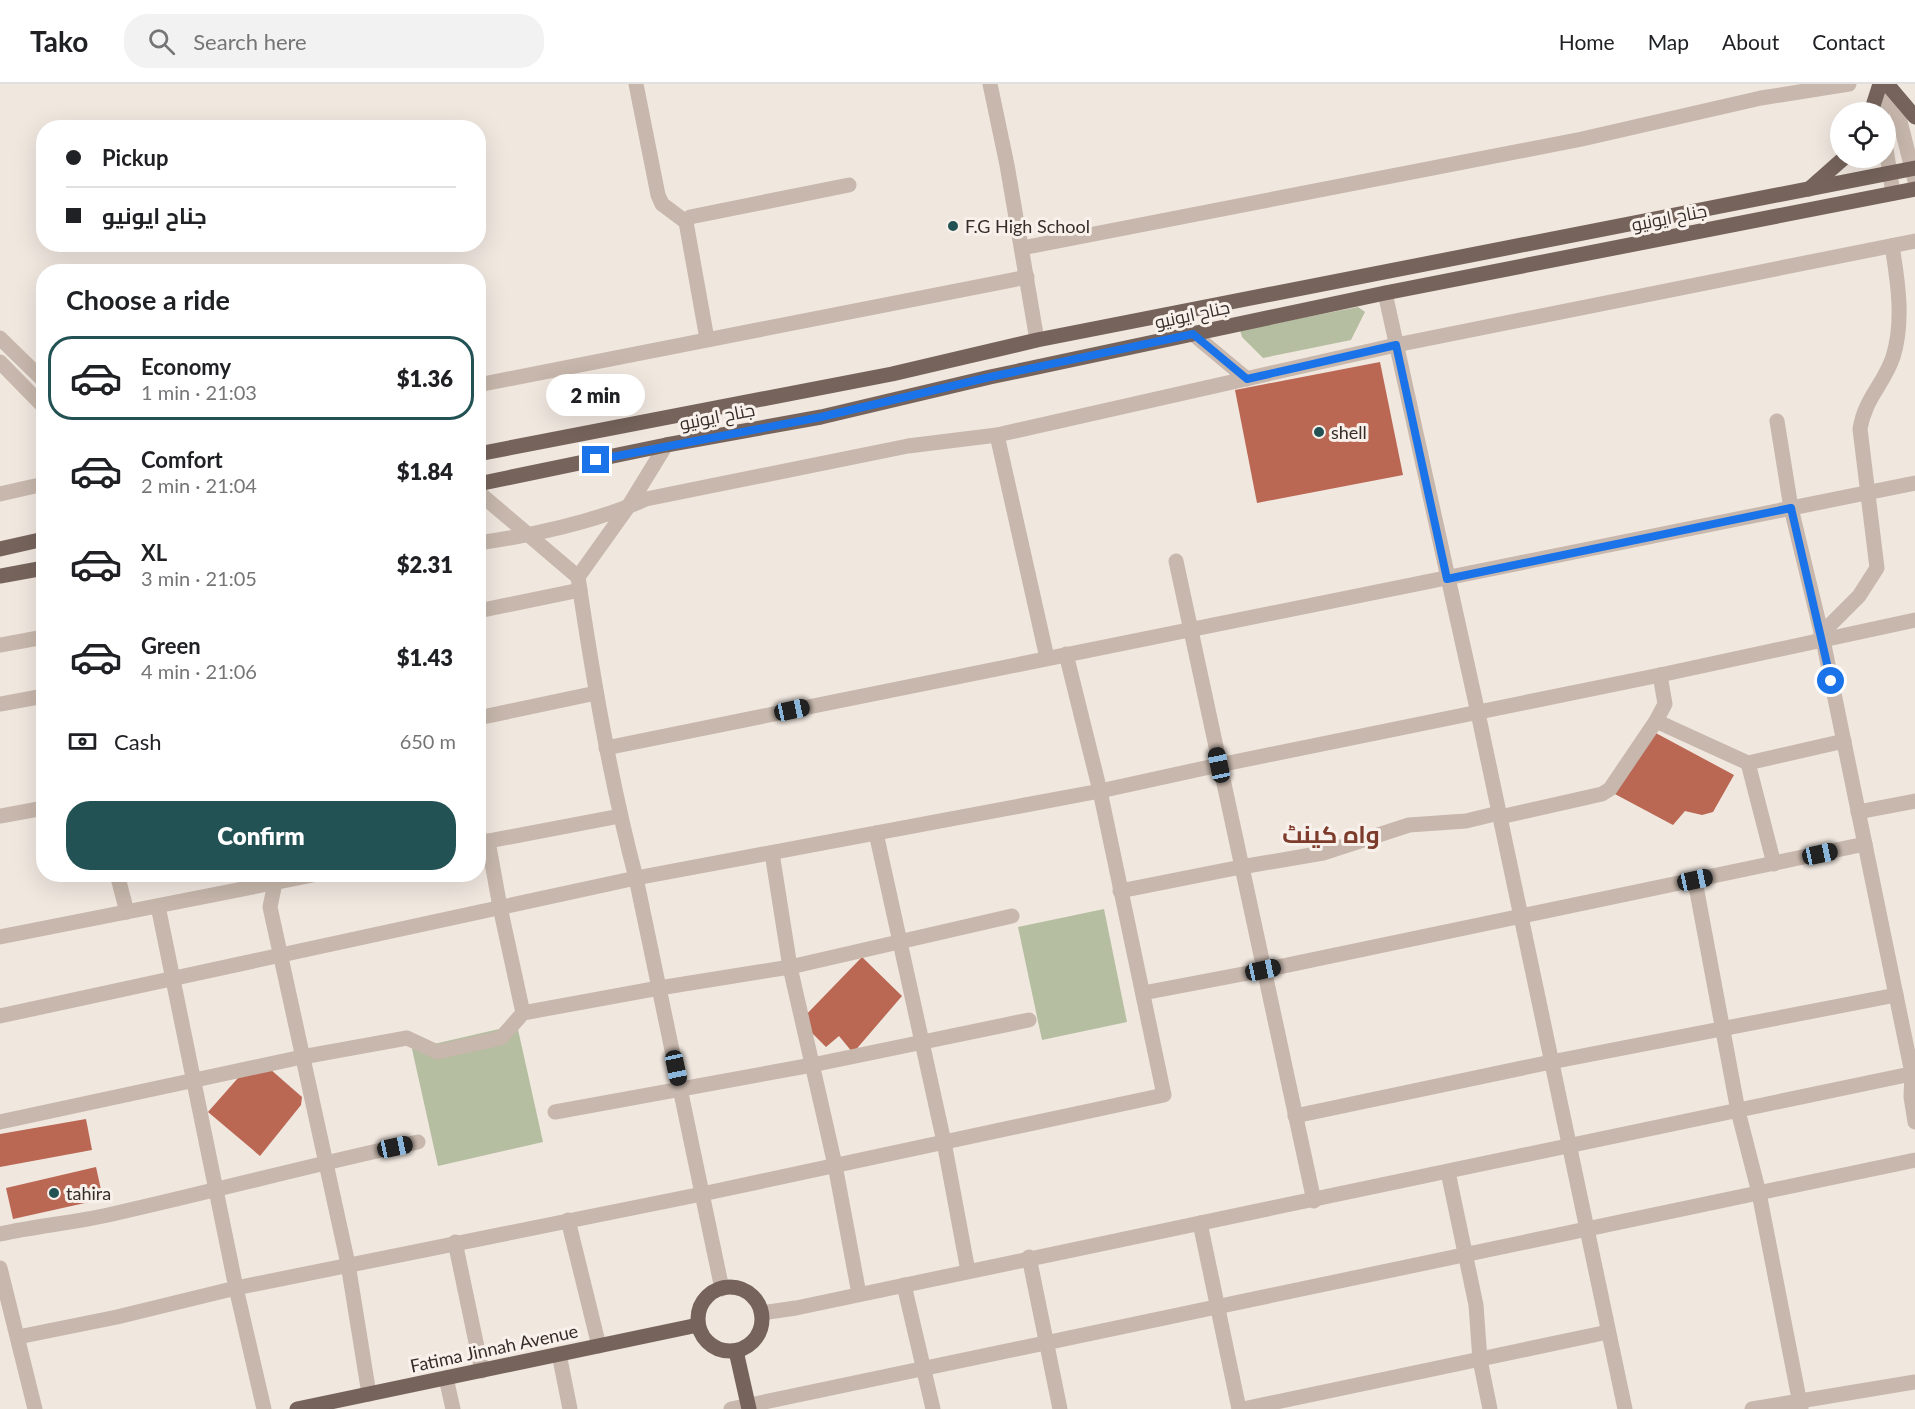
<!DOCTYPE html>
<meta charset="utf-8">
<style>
body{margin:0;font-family:Lato,Cairo,sans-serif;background:#f2f2f2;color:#202124;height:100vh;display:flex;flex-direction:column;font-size:22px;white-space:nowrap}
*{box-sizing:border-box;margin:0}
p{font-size:20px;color:#757577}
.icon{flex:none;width:33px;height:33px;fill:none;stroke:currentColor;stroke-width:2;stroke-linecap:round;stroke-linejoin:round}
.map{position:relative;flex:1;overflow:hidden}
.panel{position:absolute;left:36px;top:180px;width:450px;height:618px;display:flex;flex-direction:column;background:#fff;border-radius:24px;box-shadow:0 6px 24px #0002}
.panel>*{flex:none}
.banner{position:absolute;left:36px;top:36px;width:450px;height:132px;border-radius:24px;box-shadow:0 6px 24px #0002;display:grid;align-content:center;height:132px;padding:0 30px;background:#fff}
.fabs{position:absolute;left:1830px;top:18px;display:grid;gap:12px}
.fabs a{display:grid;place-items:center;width:66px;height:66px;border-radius:50%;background:#fff;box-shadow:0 6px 24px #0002;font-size:30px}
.end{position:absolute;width:27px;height:27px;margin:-14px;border:8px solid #1a73e8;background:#fff;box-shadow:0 0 0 3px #fff}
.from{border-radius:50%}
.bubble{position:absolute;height:42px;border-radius:21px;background:#fff;box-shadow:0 6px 24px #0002;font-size:20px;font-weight:800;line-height:42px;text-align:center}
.car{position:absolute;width:18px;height:36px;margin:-18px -9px;border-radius:8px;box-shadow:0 0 4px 2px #0007;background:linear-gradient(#222 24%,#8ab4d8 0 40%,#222 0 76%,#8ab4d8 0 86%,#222 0)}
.banner b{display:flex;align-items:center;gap:21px;height:57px;font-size:22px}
.banner b+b{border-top:2px solid #e0e0e0}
.banner i{width:15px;height:15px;background:#202124}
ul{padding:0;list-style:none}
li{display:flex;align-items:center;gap:18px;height:84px;margin:0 12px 9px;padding:0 18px;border:3px solid transparent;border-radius:24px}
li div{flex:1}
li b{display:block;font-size:22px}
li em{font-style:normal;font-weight:800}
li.current{border-color:#235254}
li>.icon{width:54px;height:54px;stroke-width:1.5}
h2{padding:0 30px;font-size:27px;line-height:72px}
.pay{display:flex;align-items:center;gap:15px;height:66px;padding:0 30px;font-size:22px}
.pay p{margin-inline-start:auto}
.action{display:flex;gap:12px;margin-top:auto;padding:12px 30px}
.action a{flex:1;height:69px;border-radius:24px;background:#235254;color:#fff;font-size:24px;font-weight:800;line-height:69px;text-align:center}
header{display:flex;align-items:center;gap:36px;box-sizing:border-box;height:84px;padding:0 30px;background:#fff;border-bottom:2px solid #e0e0e0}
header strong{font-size:28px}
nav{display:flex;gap:33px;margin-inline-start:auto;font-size:21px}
.search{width:420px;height:54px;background:#f2f2f2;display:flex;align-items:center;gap:15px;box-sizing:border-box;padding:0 21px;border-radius:24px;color:#757577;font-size:22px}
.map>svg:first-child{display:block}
</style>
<header>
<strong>Tako</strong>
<div class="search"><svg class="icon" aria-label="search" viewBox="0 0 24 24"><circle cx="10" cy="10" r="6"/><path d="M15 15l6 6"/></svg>Search here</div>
<nav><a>Home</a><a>Map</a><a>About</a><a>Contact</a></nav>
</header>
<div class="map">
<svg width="1915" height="1325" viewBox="0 0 1915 1325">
<rect width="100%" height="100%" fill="#f0e7df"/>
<g fill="#b5bea0">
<path d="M1358 223 1365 228 1351 256 1263 274 1242 253 1240 246Z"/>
<path d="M1104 825 1127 938 1042 956 1018 843Z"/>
<path d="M517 941 543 1058 438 1082 412 965Z"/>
</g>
<g fill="#ba6753">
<path d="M1380 278 1403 391 1257 419 1235 306Z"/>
<path d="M1652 647 1734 691 1713 728 1702 731 1685 727 1673 741 1613 709Z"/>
<path d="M862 873 902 912 853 969 839 952 826 963 800 937Z"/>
<path d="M270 985 302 1013 301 1021 260 1072 208 1028 245 986Z"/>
<path d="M86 1035 92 1066 0 1083V1050Z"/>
<path d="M96 1083 103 1115 13 1135 6 1104Z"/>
</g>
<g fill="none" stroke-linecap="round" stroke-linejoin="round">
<g stroke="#c7b7ac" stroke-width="15">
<path d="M636 0 658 111 662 120 686 138"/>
<path d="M990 0 1007 81 1037 256"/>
<path d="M1885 0 1899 33 1915 97"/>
<path d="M1882 28V2"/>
<path d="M1886 65 1893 109"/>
<path d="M1022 164 1582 55 1761 14 1849 0"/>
<path d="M1385 209 1478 629 1625 1325"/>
<path d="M1193 250 1247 295"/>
<path d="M0 254 44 297"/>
<path d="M707 255 686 138 690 133 849 101"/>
<path d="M0 278 44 323"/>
<path d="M478 301 1027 193"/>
<path d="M1777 337 1791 424 1823 556 1912 989 1911 1013 1915 1038"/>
<path d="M997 351 1047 574"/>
<path d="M478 408 578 493C593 594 610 695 636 794L722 1205"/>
<path d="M0 410 44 400"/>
<path d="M478 459C534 451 595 438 646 415L908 362 997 351 1396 261 1915 157"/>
<path d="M1176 477 1314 1117"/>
<path d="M578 493 628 423 666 361"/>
<path d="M478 527 580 506"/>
<path d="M1821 550 1859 512 1877 484 1860 345C1865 314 1884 300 1893 273 1904 238 1898 198 1892 162"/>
<path d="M0 561 44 553"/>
<path d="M0 620 44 612"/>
<path d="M478 634 596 609"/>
<path d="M1656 637 1748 679"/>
<path d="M606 664 1915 399"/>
<path d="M1858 728 1915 717"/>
<path d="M0 732 44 724"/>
<path d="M1500 733 1602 710 1610 705 1656 637 1665 620 1660 591"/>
<path d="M876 749 944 1058 968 1187"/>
<path d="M488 757 500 823 523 929"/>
<path d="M478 759 620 732"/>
<path d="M772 769 790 883 835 1081 859 1210"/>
<path d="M1774 780 1748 679 1844 657"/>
<path d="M117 790 127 828"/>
<path d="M273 790 275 799 270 823 348 1180 369 1310"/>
<path d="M1695 797 1738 1027 1759 1109 1801 1325"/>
<path d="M1120 807 1241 783 1323 769 1409 741 1466 737 1499 729"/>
<path d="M158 822 236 1204 264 1325"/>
<path d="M0 853 318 790"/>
<path d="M1143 909 1264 886 1865 760"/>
<path d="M0 932 636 794 1100 707 1219 681 1660 591 1915 536"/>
<path d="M555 1028 812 981 1029 936"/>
<path d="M1295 1032 1551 978 1896 911"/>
<path d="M0 1038 302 973 407 954 437 968 501 954 523 929 659 904 790 883 1012 832"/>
<path d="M1448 1088 1476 1221 1480 1276 1490 1325"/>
<path d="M568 1136 599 1262"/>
<path d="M1200 1139 1239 1325"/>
<path d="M0 1150C36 1142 72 1139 108 1131 211 1108 314 1080 418 1058"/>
<path d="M455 1158 482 1287"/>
<path d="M1029 1173 1060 1325"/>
<path d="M0 1184 35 1325"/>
<path d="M904 1201 933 1325"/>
<path d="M761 1229 796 1224C1169 1146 1542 1068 1915 989"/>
<path d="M18 1253 117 1233 236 1204 702 1110 1164 1011 1100 707 1066 570"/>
<path d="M559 1270 570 1325"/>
<path d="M446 1294 453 1325"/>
<path d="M731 1325 1915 1076"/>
<path d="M1243 1325 1608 1248"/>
<path d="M1752 1325 1915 1298"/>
</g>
<g stroke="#76645c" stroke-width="15">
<path d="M1887 0 1915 33"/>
<path d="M1871 28 1880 0"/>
<path d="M1809 105 1844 74"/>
<path d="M478 370 892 290 1037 256 1915 84"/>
<path d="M478 400 666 361 821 333 990 293 1385 209 1915 105"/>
<path d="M0 465 44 455"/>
<path d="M0 492 44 484"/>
<circle cx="730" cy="1235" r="32"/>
<path d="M736 1267 749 1325"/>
<path d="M297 1325 698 1241"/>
</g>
</g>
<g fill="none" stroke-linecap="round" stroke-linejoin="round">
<path stroke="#1a73e8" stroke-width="8" d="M596 376 821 333 990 293 1193 250 1247 295 1396 261 1447 495 1791 424 1831 597"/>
</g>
<g fill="#235254" stroke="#f8f1eb" stroke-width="2">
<circle cx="953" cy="142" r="6"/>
<circle cx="1319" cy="348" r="6"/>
<circle cx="54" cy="1109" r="6"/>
</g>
<g text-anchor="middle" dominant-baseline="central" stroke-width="6" stroke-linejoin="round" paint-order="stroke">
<g font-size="18" fill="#362d2a" stroke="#f8f1eb">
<text transform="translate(1669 133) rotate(-11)">جناح ایونیو</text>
<text transform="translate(1192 230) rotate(-12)">جناح ایونیو</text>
<text transform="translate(717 332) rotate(-11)">جناح ایونیو</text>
<text transform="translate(494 1264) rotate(-12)">Fatima Jinnah Avenue</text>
</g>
<g font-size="18" fill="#362d2a" stroke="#f8f1eb" text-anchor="start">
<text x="965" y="142">F.G High School</text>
<text x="1331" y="348">shell</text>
<text x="66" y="1109">tahira</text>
</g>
<g font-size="24" font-weight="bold" fill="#7d3b2b" stroke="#f8f1eb">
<text x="1331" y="749">واہ کینٹ</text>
</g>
</g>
</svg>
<div class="fabs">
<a><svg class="icon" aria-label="locate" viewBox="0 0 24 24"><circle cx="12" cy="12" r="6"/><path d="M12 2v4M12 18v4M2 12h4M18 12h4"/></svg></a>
</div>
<i class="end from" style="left:1831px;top:597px"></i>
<i class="end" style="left:596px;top:376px"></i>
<div class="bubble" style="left:546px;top:290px;width:99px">2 min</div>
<i class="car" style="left:792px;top:626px;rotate:78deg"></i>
<i class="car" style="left:1219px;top:681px;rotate:348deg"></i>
<i class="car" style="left:1820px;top:770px;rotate:78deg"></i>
<i class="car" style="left:1695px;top:796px;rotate:78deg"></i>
<i class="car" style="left:1263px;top:886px;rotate:78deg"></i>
<i class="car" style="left:676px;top:984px;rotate:168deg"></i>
<i class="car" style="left:395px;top:1063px;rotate:78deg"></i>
<div class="banner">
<b><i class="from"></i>Pickup</b>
<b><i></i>جناح ایونیو</b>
</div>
<section class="panel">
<h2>Choose a ride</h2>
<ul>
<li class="current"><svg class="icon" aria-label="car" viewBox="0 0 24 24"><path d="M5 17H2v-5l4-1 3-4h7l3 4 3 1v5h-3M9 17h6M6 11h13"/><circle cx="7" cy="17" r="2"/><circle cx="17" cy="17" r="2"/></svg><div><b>Economy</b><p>1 min · 21:03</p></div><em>$1.36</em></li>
<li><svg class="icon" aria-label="car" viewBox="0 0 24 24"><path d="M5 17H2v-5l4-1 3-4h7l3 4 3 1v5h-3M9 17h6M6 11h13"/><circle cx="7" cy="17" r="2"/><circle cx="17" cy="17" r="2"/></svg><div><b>Comfort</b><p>2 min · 21:04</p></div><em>$1.84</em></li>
<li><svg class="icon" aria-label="car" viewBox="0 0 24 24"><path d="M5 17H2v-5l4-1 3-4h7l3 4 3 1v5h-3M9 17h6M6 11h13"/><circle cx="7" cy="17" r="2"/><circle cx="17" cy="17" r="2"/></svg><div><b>XL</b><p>3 min · 21:05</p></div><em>$2.31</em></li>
<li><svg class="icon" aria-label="car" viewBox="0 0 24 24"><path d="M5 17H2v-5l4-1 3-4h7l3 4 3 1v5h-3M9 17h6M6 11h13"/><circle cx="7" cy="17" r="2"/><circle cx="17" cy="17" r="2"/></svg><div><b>Green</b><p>4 min · 21:06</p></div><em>$1.43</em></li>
</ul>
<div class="pay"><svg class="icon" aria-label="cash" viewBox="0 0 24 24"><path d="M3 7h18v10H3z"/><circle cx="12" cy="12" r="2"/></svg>Cash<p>650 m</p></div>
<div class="action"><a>Confirm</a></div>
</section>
</div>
